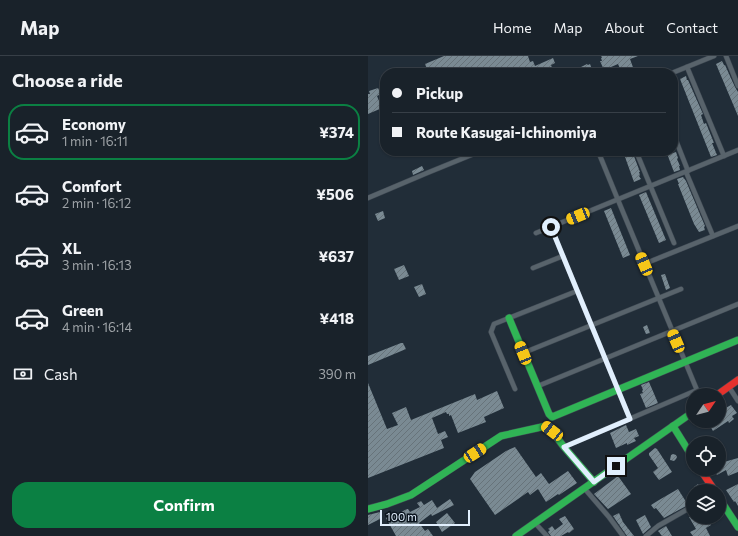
<!DOCTYPE html>
<meta charset="utf-8">
<style>
body{margin:0;font-family:Commissioner,sans-serif;background:#222a32;color:#f1f3f6;height:100vh;display:flex;flex-direction:column;font-size:15px;white-space:nowrap}
*{box-sizing:border-box;margin:0}
p{font-size:13px;color:#9fa4a8}
.icon{flex:none;width:22px;height:22px;fill:none;stroke:currentColor;stroke-width:2;stroke-linecap:round;stroke-linejoin:round}
.map{position:relative;flex:1;overflow:hidden}
.side{display:flex;flex-direction:column;background:#19222a;width:368px}
.side>*{flex:none}
.hud{position:absolute;left:12px;top:12px;width:298px;height:88px;border-radius:16px;box-shadow:0 1px 3px #0004,0 0 0 1px #373f47;display:grid;align-content:center;height:88px;padding:0 12px;background:#19222a}
.needle{width:26px;rotate:55deg}
.buttons{position:absolute;left:318px;top:332px;display:grid;gap:8px}
.buttons a{display:grid;place-items:center;width:40px;height:40px;border-radius:50%;background:#19222a;box-shadow:0 1px 3px #0004,0 0 0 1px #373f47;font-size:20px}
.scale{position:absolute;left:12px;bottom:10px;width:90px;box-sizing:border-box;padding-left:4px;border:2px solid #e1effd;border-top:0;font-size:11px;line-height:14px;white-space:nowrap;color:#e1effd;-webkit-text-stroke:3px #0b151e;paint-order:stroke}
.end{position:absolute;width:18px;height:18px;margin:-9px;border:5px solid #e1effd;background:#111;box-shadow:0 0 0 2px #111}
.from{border-radius:50%}
.car{position:absolute;width:12px;height:24px;margin:-12px -6px;border-radius:5px;box-shadow:0 0 3px 1px #0007;background:linear-gradient(#f5c518 24%,#345 0 40%,#f5c518 0 76%,#345 0 86%,#f5c518 0)}
.hud b{display:flex;align-items:center;gap:14px;height:38px;font-size:15px}
.hud b+b{border-top:1px solid #373f47}
.hud i{width:10px;height:10px;background:#f1f3f6}
ul{padding:0;list-style:none}
li{display:flex;align-items:center;gap:12px;height:56px;margin:0 8px 6px;padding:0 4px;border:2px solid transparent;border-radius:16px}
li div{flex:1}
li b{display:block;font-size:15px}
li em{font-style:normal;font-weight:700}
li.on{border-color:#0b8043}
li>.icon{width:36px;height:36px;stroke-width:1.5}
h2{padding:0 12px;font-size:18px;line-height:48px}
.pay{display:flex;align-items:center;gap:10px;height:44px;padding:0 12px;font-size:15px}
.pay p{margin-inline-start:auto}
.action{display:flex;gap:8px;margin-top:auto;padding:8px 12px}
.action a{flex:1;height:46px;border-radius:16px;background:#0b8043;color:#fff;font-size:16px;font-weight:700;line-height:46px;text-align:center}
header{display:flex;align-items:center;gap:24px;box-sizing:border-box;height:56px;padding:0 20px;background:#19222a;border-bottom:1px solid #373f47}
header strong{font-size:19px}
nav{display:flex;gap:22px;margin-inline-start:auto;font-size:14px}
main{display:flex;flex:1;min-height:0}
.map>svg:first-child{display:block}
</style>
<header>
<strong>Map</strong>
<nav><a>Home</a><a>Map</a><a>About</a><a>Contact</a></nav>
</header>
<main>
<section class="side">
<h2>Choose a ride</h2>
<ul>
<li class="on"><svg class="icon" aria-label="car" viewBox="0 0 24 24"><path d="M5 17H2v-5l4-1 3-4h7l3 4 3 1v5h-3M9 17h6M6 11h13"/><circle cx="7" cy="17" r="2"/><circle cx="17" cy="17" r="2"/></svg><div><b>Economy</b><p>1 min · 16:11</p></div><em>¥374</em></li>
<li><svg class="icon" aria-label="car" viewBox="0 0 24 24"><path d="M5 17H2v-5l4-1 3-4h7l3 4 3 1v5h-3M9 17h6M6 11h13"/><circle cx="7" cy="17" r="2"/><circle cx="17" cy="17" r="2"/></svg><div><b>Comfort</b><p>2 min · 16:12</p></div><em>¥506</em></li>
<li><svg class="icon" aria-label="car" viewBox="0 0 24 24"><path d="M5 17H2v-5l4-1 3-4h7l3 4 3 1v5h-3M9 17h6M6 11h13"/><circle cx="7" cy="17" r="2"/><circle cx="17" cy="17" r="2"/></svg><div><b>XL</b><p>3 min · 16:13</p></div><em>¥637</em></li>
<li><svg class="icon" aria-label="car" viewBox="0 0 24 24"><path d="M5 17H2v-5l4-1 3-4h7l3 4 3 1v5h-3M9 17h6M6 11h13"/><circle cx="7" cy="17" r="2"/><circle cx="17" cy="17" r="2"/></svg><div><b>Green</b><p>4 min · 16:14</p></div><em>¥418</em></li>
</ul>
<div class="pay"><svg class="icon" aria-label="cash" viewBox="0 0 24 24"><path d="M3 7h18v10H3z"/><circle cx="12" cy="12" r="2"/></svg>Cash<p>390 m</p></div>
<div class="action"><a>Confirm</a></div>
</section>
<div class="map">
<svg width="370" height="480" viewBox="0 0 370 480">
<defs>
<pattern id="building-hatch" width="6" height="6" patternUnits="userSpaceOnUse"><rect width="6" height="6" fill="#7a8a93"/><path d="M-1 1l2-2M0 6l6-6M5 7l2-2" fill="none" stroke="#67737a"/></pattern>
</defs>
<rect width="100%" height="100%" fill="#212d38"/>
<g fill="url(#building-hatch)">
<path d="M76 0H160L162 6 165 5 167 10 185 2 187 7 183 9 186 17H49L59 13 57 8Z"/>
<path d="M233 0H270L262 3 267 17H254L250 8 236 14 232 5H234L233 2H234Z"/>
<path d="M354 5 356 9H357L367 31 370 36V60L348 8Z"/>
<path d="M219 8 220 9 222 8 225 16 223 17H215L213 11Z"/>
<path d="M318 20 319 24H320L335 58 333 59 336 68 338 67 346 87H344L349 99 343 101 312 23Z"/>
<path d="M10 32 13 38 9 40 14 52 0 58V38H2L1 35Z"/>
<path d="M254 95H264L272 116H271L272 119 271 120 273 123 266 126 257 101H256Z"/>
<path d="M298 95H305V97L308 96 310 102 309 103 312 110H311L312 114 306 116Z"/>
<path d="M54 110 56 114 45 119 44 115Z"/>
<path d="M315 121 318 125 337 170 336 171 337 174 331 176 326 168 310 128H311L309 123Z"/>
<path d="M278 136 298 184 291 187 271 139Z"/>
<path d="M243 152 262 199 255 202 236 155Z"/>
<path d="M15 155 17 162 10 165 7 158Z"/>
<path d="M36 209 41 220 31 224 26 213Z"/>
<path d="M297 218 302 232 298 234 293 219Z"/>
<path d="M54 228 58 238 51 241 46 231Z"/>
<path d="M279 269 282 277 278 278 275 271Z"/>
<path d="M33 287H35L38 293 0 309V300Z"/>
<path d="M281 326 290 347 278 352 272 338 275 337 274 335 275 334 273 329Z"/>
<path d="M0 327 19 373 30 369 24 357 38 351 43 364 107 338 109 344 129 335 136 352 116 361 118 366 90 377 83 359 81 360V358H79L78 356 64 362 70 378 77 375 80 381 73 384 76 392 0 422Z"/>
<path d="M351 345 356 353 363 349 369 357 364 360 366 363 361 367 360 365 345 375 342 370 344 369 341 365H351Z"/>
<path d="M258 369 261 376 268 373 271 380 266 382 268 385 259 389V387L248 392 242 377Z"/>
<path d="M147 391 168 421 173 417 181 428 200 415 209 427 191 439 190 438 178 446 170 433 162 439 160 436 127 459 102 423 107 416 138 395Z"/>
<path d="M287 392 289 393 304 416 291 424 285 416 290 412 281 399V397Z"/>
<path d="M305 398 308 399 309 401 308 403 306 405 302 404 303 399Z"/>
<path d="M370 402V416L360 420 358 414 349 419 345 413H351V410L356 406Z"/>
<path d="M250 420 263 438 240 453 226 438Z"/>
<path d="M330 428 335 435H328L326 431Z"/>
<path d="M370 428V450L367 445 366 446 358 434Z"/>
<path d="M310 433 320 449 296 462 288 452 286 453 283 449 291 444Z"/>
<path d="M82 443 86 449 64 460 63 458 51 467 57 475 60 473 65 480H28L18 462 26 458 27 459 39 453H40L42 456 52 451 49 447 53 445 56 449 64 444 69 452Z"/>
<path d="M12 456 14 462 0 469V459Z"/>
<path d="M79 457 87 467 74 476 68 466Z"/>
<path d="M251 457 255 466 266 480H259L245 460Z"/>
<path d="M277 459 283 471 275 478 268 464Z"/>
<path d="M197 460 206 473 201 477 200 476 193 480H183L180 476 182 474 180 473 184 470 187 474 195 468 191 463Z"/>
<path d="M321 461H339L343 469 338 472 342 480H325L322 476 328 473Z"/>
<path d="M298 470 304 480H294L290 475Z"/>
</g>
<g fill="none" stroke-linecap="round" stroke-linejoin="round">
<defs>
<g id="street">
<path d="M358 0 370 30"/>
<path d="M319 11 356 100"/>
<path d="M304 17 346 0"/>
<path d="M305 77 320 115"/>
<path d="M230 95 250 144 331 339"/>
<path d="M268 95 306 187"/>
<path d="M318 116 345 180"/>
<path d="M0 142 59 117 113 95"/>
<path d="M183 171 262 363"/>
<path d="M168 177 370 94"/>
<path d="M276 208 370 170"/>
<path d="M165 212 195 200"/>
<path d="M155 297 313 233"/>
<path d="M170 330 370 248"/>
<path d="M361 331 370 345"/>
<path d="M147 333 123 276 126 268 209 235"/>
<path d="M196 391 329 334"/>
<path d="M216 432 241 461 255 480"/>
<path d="M167 467 179 480"/>
<path d="M278 480 290 470 325 450"/>
</g>
<g id="fast">
<path d="M141 262 181 358 184 361 370 284"/>
<path d="M305 370 325 402"/>
<path d="M351 442 370 471"/>
<path d="M0 453 19 448 43 439 133 380 178 370 184 375 196 391 226 426"/>
<path d="M148 480 325 356"/>
</g>
<g id="jam">
<path d="M349 339 370 324"/>
<path d="M332 413 347 435"/>
</g>
</defs>
<use href="#street" stroke="#3f4953" stroke-width="5.5"/>
<use href="#fast" stroke="#3f4953" stroke-width="8"/>
<use href="#jam" stroke="#3f4953" stroke-width="8"/>
<use href="#street" stroke="#58636b" stroke-width="4.5"/>
<use href="#fast" stroke="#30b455" stroke-width="7"/>
<use href="#jam" stroke="#e5322d" stroke-width="7"/>
</g>
<g fill="none" stroke-linecap="round" stroke-linejoin="round">
<path stroke="#e1effd" stroke-width="5" d="M183 171 262 363 196 391 226 426 248 410"/>
</g>
</svg>
<div class="buttons">
<a><svg class="needle" viewBox="-14 -14 28 28"><path d="M0-13l5 13h-10z" fill="#e53935"/><path d="M0 13l5-13h-10z" fill="#9fa4a8"/></svg></a>
<a><svg class="icon" aria-label="locate" viewBox="0 0 24 24"><circle cx="12" cy="12" r="6"/><path d="M12 2v4M12 18v4M2 12h4M18 12h4"/></svg></a>
<a><svg class="icon" aria-label="layers" viewBox="0 0 24 24"><path d="M12 4l9 5-9 5-9-5zM3 14l9 5 9-5"/></svg></a>
</div>
<div class="scale">100 m</div>
<i class="end from" style="left:183px;top:171px"></i>
<i class="end" style="left:248px;top:410px"></i>
<i class="car" style="left:210px;top:160px;rotate:248deg"></i>
<i class="car" style="left:276px;top:208px;rotate:337deg"></i>
<i class="car" style="left:308px;top:285px;rotate:337deg"></i>
<i class="car" style="left:155px;top:297px;rotate:338deg"></i>
<i class="car" style="left:184px;top:375px;rotate:308deg"></i>
<i class="car" style="left:107px;top:397px;rotate:57deg"></i>
<div class="hud">
<b><i class="from"></i>Pickup</b>
<b><i></i>Route Kasugai-Ichinomiya</b>
</div>
</div>
</main>
